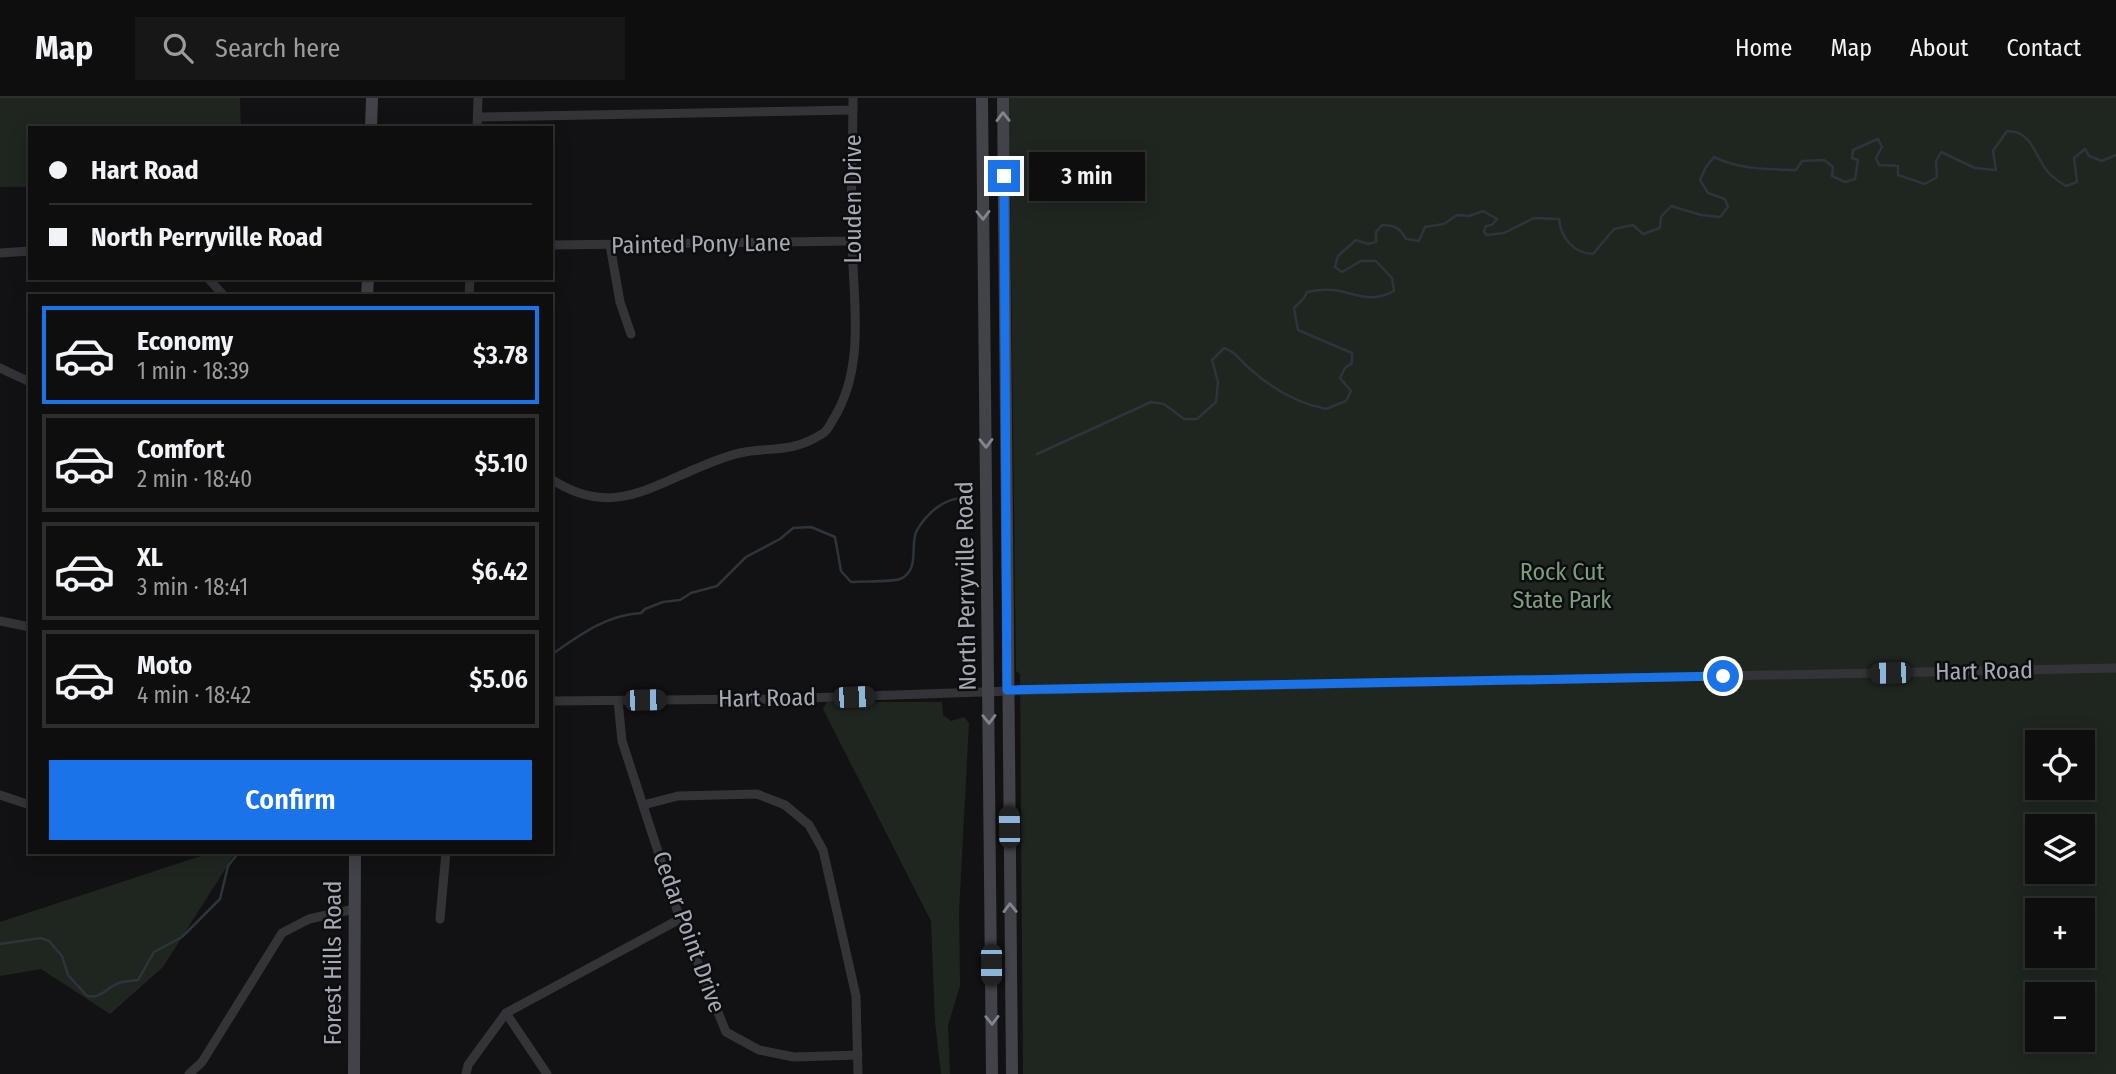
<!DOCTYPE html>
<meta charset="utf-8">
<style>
body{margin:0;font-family:"Fira Sans Condensed",sans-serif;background:#171718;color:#f1f3f6;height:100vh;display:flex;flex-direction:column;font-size:26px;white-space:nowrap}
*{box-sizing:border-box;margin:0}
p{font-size:23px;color:#9b9c9e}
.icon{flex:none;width:38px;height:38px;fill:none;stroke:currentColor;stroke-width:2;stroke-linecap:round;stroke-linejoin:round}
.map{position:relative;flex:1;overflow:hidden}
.panel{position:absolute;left:28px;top:196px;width:525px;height:560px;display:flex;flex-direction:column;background:#0e0e0f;border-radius:0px;box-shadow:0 4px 18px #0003,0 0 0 2px #2e2e2f}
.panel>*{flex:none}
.hud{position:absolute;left:28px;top:28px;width:525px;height:154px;border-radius:0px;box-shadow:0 4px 18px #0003,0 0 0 2px #2e2e2f;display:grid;align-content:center;height:154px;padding:0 21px;background:#0e0e0f}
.controls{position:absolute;left:2025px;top:632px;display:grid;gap:14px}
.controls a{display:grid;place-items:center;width:70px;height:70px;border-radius:0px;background:#0e0e0f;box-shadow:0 4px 18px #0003,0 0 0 2px #2e2e2f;font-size:35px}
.end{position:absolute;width:32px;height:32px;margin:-16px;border:9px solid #1a73e8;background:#fff;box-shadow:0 0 0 4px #fff}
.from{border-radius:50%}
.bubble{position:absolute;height:49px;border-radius:0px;background:#0e0e0f;box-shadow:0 4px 18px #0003,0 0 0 2px #2e2e2f;font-size:23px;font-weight:600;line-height:49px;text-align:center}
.car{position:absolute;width:21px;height:42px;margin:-21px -10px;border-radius:9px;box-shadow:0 0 5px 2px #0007;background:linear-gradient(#222 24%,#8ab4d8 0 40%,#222 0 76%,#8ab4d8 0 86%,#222 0)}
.hud b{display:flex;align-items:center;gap:24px;height:66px;font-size:26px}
.hud b+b{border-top:2px solid #2e2e2f}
.hud i{width:18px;height:18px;background:#f1f3f6}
ul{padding:12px 0 0;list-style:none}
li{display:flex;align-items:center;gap:21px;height:98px;margin:0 14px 10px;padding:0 7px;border:4px solid #2e2e2f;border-radius:0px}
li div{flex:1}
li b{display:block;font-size:26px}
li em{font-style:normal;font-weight:600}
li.current{border-color:#1a73e8}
li>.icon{width:63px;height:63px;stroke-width:1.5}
.cta{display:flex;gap:14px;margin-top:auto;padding:14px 21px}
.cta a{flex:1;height:80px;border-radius:0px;background:#1a73e8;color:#fff;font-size:28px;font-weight:600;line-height:80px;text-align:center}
header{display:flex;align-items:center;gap:42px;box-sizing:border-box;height:98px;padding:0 35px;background:#0e0e0f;border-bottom:2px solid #2e2e2f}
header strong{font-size:33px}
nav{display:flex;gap:38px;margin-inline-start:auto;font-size:24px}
.search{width:490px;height:63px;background:#171718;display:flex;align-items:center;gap:18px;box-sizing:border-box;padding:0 24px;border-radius:0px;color:#9b9c9e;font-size:26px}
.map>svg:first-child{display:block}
</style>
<header>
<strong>Map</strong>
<div class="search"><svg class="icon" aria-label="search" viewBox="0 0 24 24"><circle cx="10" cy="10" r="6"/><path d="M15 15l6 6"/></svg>Search here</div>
<nav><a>Home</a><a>Map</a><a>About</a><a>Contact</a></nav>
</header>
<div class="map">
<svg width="2116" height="976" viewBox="0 0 2116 976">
<rect width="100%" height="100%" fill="#121214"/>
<g fill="#1f2620" fill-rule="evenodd">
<path d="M0 0H240L241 30H30V89H0Z"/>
<path d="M1009 0H2116V976H1023L1020 576 1016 573ZM2037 644H2082V690H2037ZM2037 728H2082V774H2037ZM2037 812H2082V858H2037ZM2037 896H2082V942H2037Z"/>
<path d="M827 604H942L943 617 951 623 964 619 969 625 959 814 960 888 948 927 950 976H941L935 924 931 823 823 611Z"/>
<path d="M213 754H236L163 869 110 916 41 871 0 878V824Z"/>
</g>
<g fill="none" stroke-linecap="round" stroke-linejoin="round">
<g stroke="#2d343b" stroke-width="2.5">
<path d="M1037 356 1151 304 1164 306 1184 321H1197L1216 304 1218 284 1212 262 1224 250C1238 255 1239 262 1249 270 1271 290 1297 305 1326 311L1346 303 1351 293 1340 280 1345 270 1352 265V255L1298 232 1294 210 1304 200 1307 194C1317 192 1330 191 1340 193 1361 198 1373 204 1394 193L1392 180 1376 163H1361L1342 174 1335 169 1338 158 1356 142 1368 146 1376 144V134L1382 127C1395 127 1400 130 1406 141L1419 143 1425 129 1444 126 1457 117 1469 118 1483 113 1497 121 1492 127 1486 128 1484 133 1486 137 1504 135 1534 120 1559 121C1561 140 1573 155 1593 156L1614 131 1633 127 1643 136 1660 130 1661 119 1671 108 1701 117 1720 119 1728 109 1725 101 1708 95 1700 82 1706 69 1714 59C1741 72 1767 71 1796 72L1802 63 1824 62 1833 69 1832 78 1845 84 1855 81 1858 62 1852 60 1853 52 1878 41 1882 49 1876 60 1879 67 1898 68V77L1925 86 1937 79 1936 63 1941 54 1975 70 1996 72 1993 53 2007 33C2033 33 2034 58 2048 74 2053 80 2060 84 2066 88L2077 84 2074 60 2085 51 2089 58 2102 63 2116 57"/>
<path d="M551 557C580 537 606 517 641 515L645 511 663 504 680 502 691 495 717 488 746 459 780 441 793 430 811 429 835 439 841 473 851 484C862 483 893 484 900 481 921 472 909 446 917 432 927 415 944 400 964 400"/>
<path d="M0 846 41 840 49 843 62 858 68 877 87 898C102 901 107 889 119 885 125 883 132 883 138 882L154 854 182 839 220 801 228 768 239 754"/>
</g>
<g stroke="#343438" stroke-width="9">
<path d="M478 19 853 12"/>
<path d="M477 30 478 0"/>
<path d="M551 147 852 143"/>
<path d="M610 147 620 204 631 236"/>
<path d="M0 155 30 153"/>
<path d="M208 180 224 198"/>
<path d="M469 198 470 180"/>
<path d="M0 270 30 284"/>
<path d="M551 381C606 417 642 394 695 371 710 365 725 358 740 355 773 348 790 356 822 336 828 333 830 326 834 320 866 267 853 202 852 143 850 96 853 48 853 0"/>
<path d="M0 523 30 529"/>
<path d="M551 603 777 601 1040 592 2116 570"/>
<path d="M618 603 622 643 680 821 726 934 759 952 794 959 858 957"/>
<path d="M0 697 30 707"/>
<path d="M643 707 678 698 757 696 785 707 809 727 823 752 856 898 858 976"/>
<path d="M440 821 446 754"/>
<path d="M506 915 547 976"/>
<path d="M189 976 202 964 282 835 309 821 354 811"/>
<path d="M466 976 468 967 506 915 680 821"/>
</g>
<g stroke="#424348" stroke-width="12">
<path d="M982 0 992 976"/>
<path d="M1003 0 1012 976"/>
<path d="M371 30 372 0"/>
<path d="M367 198 368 180"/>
<path d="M354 976 355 754"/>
</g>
</g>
<defs><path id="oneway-chevron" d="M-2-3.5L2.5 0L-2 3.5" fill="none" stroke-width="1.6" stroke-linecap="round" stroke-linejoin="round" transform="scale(1.75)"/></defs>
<g stroke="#82858e">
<use href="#oneway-chevron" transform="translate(1003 19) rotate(-91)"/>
<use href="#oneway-chevron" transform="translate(983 117) rotate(89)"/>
<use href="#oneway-chevron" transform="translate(986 345) rotate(89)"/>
<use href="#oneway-chevron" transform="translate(989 621) rotate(89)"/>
<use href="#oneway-chevron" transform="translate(1010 810) rotate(-91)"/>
<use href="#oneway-chevron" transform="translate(992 922) rotate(89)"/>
</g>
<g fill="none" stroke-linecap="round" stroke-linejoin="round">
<path stroke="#1a73e8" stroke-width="9" d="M1004 78 1007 592 1723 578"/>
</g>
<g text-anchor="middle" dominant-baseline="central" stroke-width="5" stroke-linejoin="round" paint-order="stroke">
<g font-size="24" fill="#a5a9b3" stroke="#0d0d0f">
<text transform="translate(853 101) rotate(-90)">Louden Drive</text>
<text transform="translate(701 146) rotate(-1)">Painted Pony Lane</text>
<text transform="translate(966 488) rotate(-91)">North Perryville Road</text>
<text transform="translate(1984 573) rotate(-1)">Hart Road</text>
<text transform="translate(767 600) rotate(-1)">Hart Road</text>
<text transform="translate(689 834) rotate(70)">Cedar Point Drive</text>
<text transform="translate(333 865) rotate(-90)">Forest Hills Road</text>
</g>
<g font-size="24" fill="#7d9d7f" stroke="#0d0d0f">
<text x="1562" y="474">Rock Cut<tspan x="1562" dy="28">State Park</tspan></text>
</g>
</g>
</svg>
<div class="controls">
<a><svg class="icon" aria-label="locate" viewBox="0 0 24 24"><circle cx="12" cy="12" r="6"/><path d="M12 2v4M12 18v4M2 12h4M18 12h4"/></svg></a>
<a><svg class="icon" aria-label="layers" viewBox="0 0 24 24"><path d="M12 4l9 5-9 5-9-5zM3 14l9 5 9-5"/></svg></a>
<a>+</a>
<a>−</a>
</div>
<i class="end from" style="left:1723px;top:578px"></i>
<i class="end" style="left:1004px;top:78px"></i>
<div class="bubble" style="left:1029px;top:54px;width:116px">3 min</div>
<i class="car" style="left:1890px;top:575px;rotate:269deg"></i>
<i class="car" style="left:854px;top:599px;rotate:88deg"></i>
<i class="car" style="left:645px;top:602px;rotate:89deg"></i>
<i class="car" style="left:1009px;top:729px;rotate:359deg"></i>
<i class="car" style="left:991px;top:867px;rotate:180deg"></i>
<div class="hud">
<b><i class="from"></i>Hart Road</b>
<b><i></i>North Perryville Road</b>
</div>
<section class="panel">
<ul>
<li class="current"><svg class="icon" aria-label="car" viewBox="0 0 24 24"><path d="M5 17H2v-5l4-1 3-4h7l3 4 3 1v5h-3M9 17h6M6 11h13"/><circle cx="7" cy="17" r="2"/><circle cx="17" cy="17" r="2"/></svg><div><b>Economy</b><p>1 min · 18:39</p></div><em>$3.78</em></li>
<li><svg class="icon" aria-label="car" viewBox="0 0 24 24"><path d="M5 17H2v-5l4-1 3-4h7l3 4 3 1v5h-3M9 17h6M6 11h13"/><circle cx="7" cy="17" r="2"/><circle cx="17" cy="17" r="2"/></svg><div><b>Comfort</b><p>2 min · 18:40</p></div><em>$5.10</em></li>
<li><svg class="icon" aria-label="car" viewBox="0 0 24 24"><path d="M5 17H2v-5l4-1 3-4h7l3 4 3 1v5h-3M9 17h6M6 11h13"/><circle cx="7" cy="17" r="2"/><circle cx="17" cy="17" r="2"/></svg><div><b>XL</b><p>3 min · 18:41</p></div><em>$6.42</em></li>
<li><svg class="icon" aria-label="car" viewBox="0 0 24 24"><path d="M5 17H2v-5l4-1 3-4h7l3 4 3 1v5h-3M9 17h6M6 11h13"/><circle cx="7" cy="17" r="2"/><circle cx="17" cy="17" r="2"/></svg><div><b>Moto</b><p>4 min · 18:42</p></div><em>$5.06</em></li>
</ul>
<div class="cta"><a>Confirm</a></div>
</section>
</div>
